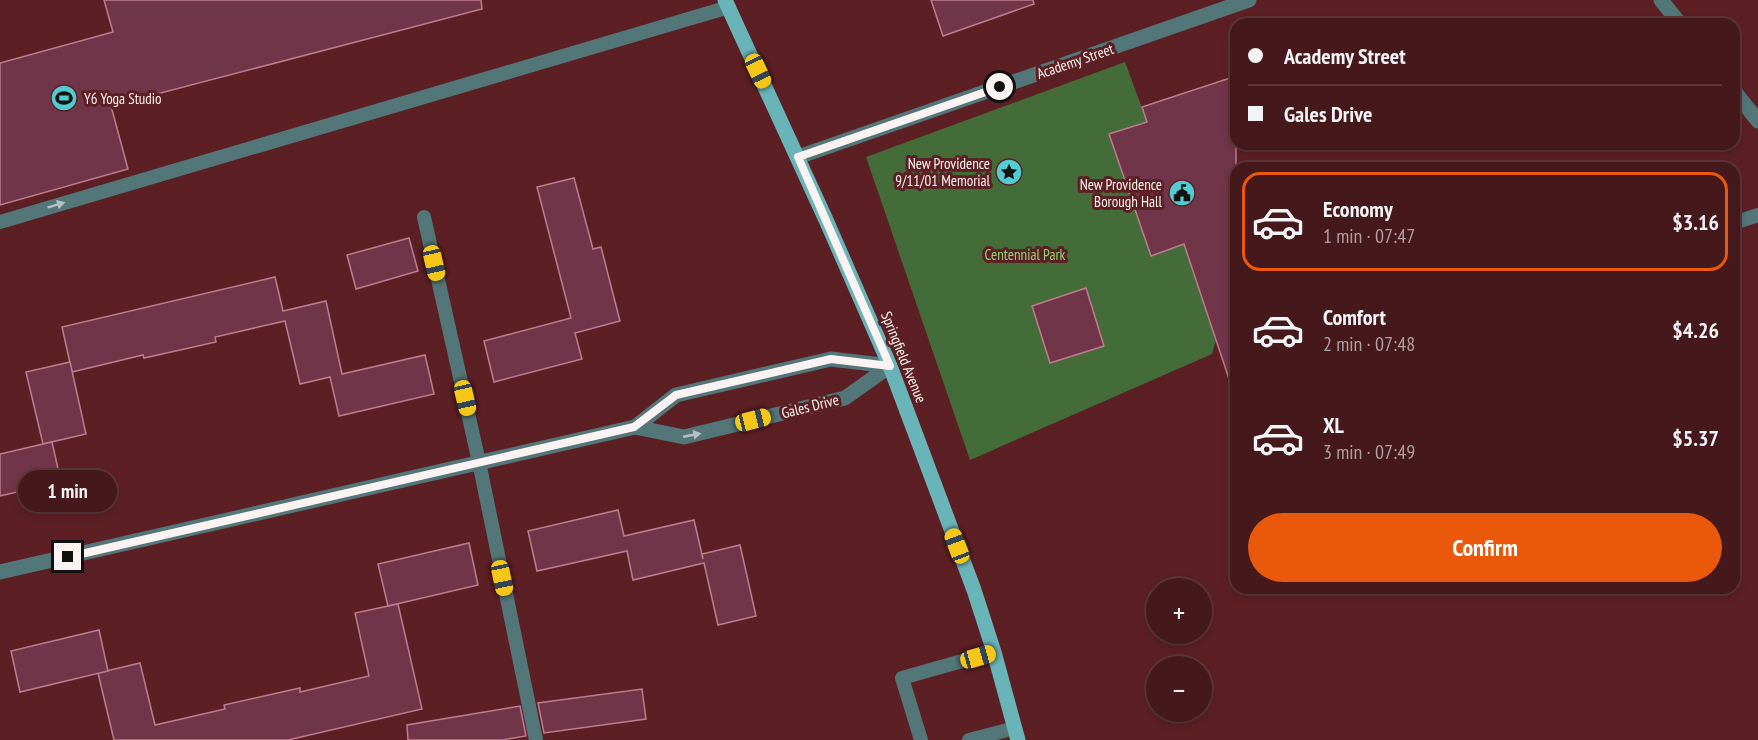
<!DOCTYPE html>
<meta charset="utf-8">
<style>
body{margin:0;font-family:"PT Sans Narrow",sans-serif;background:#4c2124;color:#f1f3f6;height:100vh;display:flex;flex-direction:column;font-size:22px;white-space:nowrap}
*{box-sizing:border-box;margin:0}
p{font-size:20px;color:#b0a0a3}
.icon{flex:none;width:33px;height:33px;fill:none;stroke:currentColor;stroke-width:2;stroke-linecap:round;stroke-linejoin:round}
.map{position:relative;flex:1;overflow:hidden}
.drawer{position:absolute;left:1230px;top:162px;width:510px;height:432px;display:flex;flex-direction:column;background:#45181b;border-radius:18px;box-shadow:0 3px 9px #0003,0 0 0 2px #5d373a}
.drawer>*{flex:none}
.top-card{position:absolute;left:1230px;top:18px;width:510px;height:132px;border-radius:18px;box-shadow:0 3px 9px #0003,0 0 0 2px #5d373a;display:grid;align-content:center;height:132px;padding:0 18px;background:#45181b}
.tools{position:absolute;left:1146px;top:578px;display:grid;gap:12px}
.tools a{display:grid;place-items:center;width:66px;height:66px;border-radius:50%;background:#45181b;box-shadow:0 3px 9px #0003,0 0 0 2px #5d373a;font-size:30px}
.end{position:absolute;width:27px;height:27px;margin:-14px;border:8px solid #fbf3f2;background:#111;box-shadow:0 0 0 3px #111}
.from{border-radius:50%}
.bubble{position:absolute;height:42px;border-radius:21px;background:#45181b;box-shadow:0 3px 9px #0003,0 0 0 2px #5d373a;font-size:20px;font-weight:800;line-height:42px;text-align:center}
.car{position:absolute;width:18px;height:36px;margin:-18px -9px;border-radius:8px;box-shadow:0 0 4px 2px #0007;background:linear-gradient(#f5c518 24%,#345 0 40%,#f5c518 0 76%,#345 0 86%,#f5c518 0)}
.top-card b{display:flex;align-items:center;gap:21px;height:57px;font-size:22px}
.top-card b+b{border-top:2px solid #5d373a}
.top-card i{width:15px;height:15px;background:#f1f3f6}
ul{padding:10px 0 0;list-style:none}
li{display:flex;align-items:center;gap:18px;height:99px;margin:0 12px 9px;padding:0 6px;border:3px solid transparent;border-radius:18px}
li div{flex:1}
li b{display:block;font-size:22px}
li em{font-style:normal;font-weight:800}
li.current{border-color:#ea580c}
li>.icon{width:54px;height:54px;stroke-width:1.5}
.action{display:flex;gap:12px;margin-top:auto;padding:12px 18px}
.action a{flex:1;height:69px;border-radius:36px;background:#ea580c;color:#fff;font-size:24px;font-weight:800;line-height:69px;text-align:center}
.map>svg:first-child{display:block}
</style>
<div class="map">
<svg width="1758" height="740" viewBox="0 0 1758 740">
<rect width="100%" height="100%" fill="#5c2024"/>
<path fill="#446c39" d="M1125 62 1147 122 1109 135 1151 256 1184 244 1216 340 1212 354 970 460 866 157Z"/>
<g fill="#71354a" stroke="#bf7b90" stroke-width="1.5">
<path d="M104 0H481L482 9 111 106 128 169 0 205V63L113 32Z"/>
<path d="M931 0H1033L1034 4 943 36Z"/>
<path d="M1236 76V384L1231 385 1184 244 1151 256 1109 134 1147 122 1142 107Z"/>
<path d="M574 178 593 249 601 247 620 321 575 333 582 359 494 382 484 341 571 318 537 187Z"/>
<path d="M409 238 418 271 356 289 347 255Z"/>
<path d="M275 277 283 311 326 301 342 374 425 355 434 394 339 416 330 377 300 384 285 321 215 337 216 342 144 358 143 355 72 372 62 327Z"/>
<path d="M1086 288 1104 346 1050 363 1032 306Z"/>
<path d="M70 362 86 434 43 444 26 372Z"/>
<path d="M52 442 61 482 0 496V454Z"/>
<path d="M618 510 624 536 694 520 703 559 702 554 740 545 756 616 718 625 704 563 633 580 627 551 537 571 528 531Z"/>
<path d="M469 543 478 585 388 606 378 564Z"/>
<path d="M398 604 422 709 288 740H114L98 673 140 663 155 725 225 709 224 705 300 688V692L369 676 355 613Z"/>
<path d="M99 630 108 671 20 692 11 651Z"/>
<path d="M642 689 646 719 544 733 538 703Z"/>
<path d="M520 706 526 736 502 740H408L407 725Z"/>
</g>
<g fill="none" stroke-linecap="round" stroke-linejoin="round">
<g stroke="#537678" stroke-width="14">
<path d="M424 217 479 462 536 740"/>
<path d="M0 222 729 7"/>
<path d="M1734 223 1758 215"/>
<path d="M921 740 902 678 994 652"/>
<path d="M969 740 1015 728"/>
</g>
<g stroke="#537678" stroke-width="15">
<path d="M1661 0 1680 24"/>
<path d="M1734 91 1758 121"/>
<path d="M798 157 1249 0"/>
<path d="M635 427 676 395 831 359 890 366"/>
<path d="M0 572 635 427 684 437 845 398 890 366"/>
</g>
<path stroke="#69b4b8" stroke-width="15" d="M725 0 826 220 890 366 974 590 994 652 1018 740"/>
</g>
<defs><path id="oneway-solid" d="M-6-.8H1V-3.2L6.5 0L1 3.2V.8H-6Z" transform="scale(1.5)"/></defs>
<g fill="#b8c1c1">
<use href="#oneway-solid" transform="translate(56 205) rotate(-17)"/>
<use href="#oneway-solid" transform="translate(692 435) rotate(-11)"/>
</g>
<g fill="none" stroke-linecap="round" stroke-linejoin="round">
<path stroke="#fbf3f2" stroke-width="8" d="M68 557 634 427 676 395 831 359 890 366 798 157 1000 87"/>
</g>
<defs>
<symbol id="stadium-disc" viewBox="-11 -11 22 22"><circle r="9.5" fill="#51ccd2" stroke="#5c2024"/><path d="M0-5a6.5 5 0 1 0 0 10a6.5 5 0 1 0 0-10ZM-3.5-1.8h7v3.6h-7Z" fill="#111"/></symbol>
<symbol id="sight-disc" viewBox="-11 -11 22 22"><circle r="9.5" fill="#51ccd2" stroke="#5c2024"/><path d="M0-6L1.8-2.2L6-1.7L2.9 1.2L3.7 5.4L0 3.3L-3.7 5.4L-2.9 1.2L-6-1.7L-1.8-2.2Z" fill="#111"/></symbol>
<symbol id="civic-disc" viewBox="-11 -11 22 22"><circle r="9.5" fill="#51ccd2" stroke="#5c2024"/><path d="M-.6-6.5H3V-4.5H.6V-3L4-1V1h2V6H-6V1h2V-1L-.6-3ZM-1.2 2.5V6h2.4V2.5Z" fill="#111"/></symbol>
</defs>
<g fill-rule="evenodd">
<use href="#stadium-disc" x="49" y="83" width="30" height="30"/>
<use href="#sight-disc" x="994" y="157" width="30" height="30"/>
<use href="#civic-disc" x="1167" y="178" width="30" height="30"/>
</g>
<g text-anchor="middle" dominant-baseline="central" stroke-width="6" stroke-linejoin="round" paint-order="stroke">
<g font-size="15" fill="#fbf3f2" stroke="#5c2024">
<text transform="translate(1075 61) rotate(-19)">Academy Street</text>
<text transform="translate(904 357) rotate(68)">Springfield Avenue</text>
<text transform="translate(810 406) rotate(-14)">Gales Drive</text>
</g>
<g font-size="15" fill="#fbf3f2" stroke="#5c2024" text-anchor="end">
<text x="84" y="98" text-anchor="start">Y6 Yoga Studio</text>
<text x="990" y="163">New Providence<tspan x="990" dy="17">9/11/01 Memorial</tspan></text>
<text x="1162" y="184">New Providence<tspan x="1162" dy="17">Borough Hall</tspan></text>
</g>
<g font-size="15" fill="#89d774" stroke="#5c2024">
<text x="1025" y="254">Centennial Park</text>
</g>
</g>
</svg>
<div class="tools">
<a>+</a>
<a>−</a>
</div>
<i class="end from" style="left:1000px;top:87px"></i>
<i class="end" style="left:68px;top:557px"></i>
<div class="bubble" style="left:18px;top:470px;width:99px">1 min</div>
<i class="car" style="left:758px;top:71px;rotate:155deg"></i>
<i class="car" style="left:434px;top:263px;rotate:167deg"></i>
<i class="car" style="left:465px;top:398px;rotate:167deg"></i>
<i class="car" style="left:753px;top:420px;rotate:76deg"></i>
<i class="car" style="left:957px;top:546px;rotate:339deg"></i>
<i class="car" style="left:502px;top:578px;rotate:168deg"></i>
<i class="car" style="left:978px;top:657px;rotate:74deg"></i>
<div class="top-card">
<b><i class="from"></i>Academy Street</b>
<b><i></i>Gales Drive</b>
</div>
<section class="drawer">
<ul>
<li class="current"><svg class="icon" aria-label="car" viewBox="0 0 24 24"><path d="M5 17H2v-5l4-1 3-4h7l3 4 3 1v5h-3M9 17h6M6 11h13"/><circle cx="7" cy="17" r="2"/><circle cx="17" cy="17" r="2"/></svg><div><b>Economy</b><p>1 min · 07:47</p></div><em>$3.16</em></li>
<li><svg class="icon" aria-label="car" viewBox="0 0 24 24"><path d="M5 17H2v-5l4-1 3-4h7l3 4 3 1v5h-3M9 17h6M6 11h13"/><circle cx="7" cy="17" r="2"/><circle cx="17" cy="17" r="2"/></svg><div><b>Comfort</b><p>2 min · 07:48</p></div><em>$4.26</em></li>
<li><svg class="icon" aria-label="car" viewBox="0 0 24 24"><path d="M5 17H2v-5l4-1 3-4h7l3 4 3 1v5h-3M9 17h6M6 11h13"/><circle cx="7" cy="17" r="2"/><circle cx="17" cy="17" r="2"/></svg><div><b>XL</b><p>3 min · 07:49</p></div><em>$5.37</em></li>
</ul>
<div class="action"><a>Confirm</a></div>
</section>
</div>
